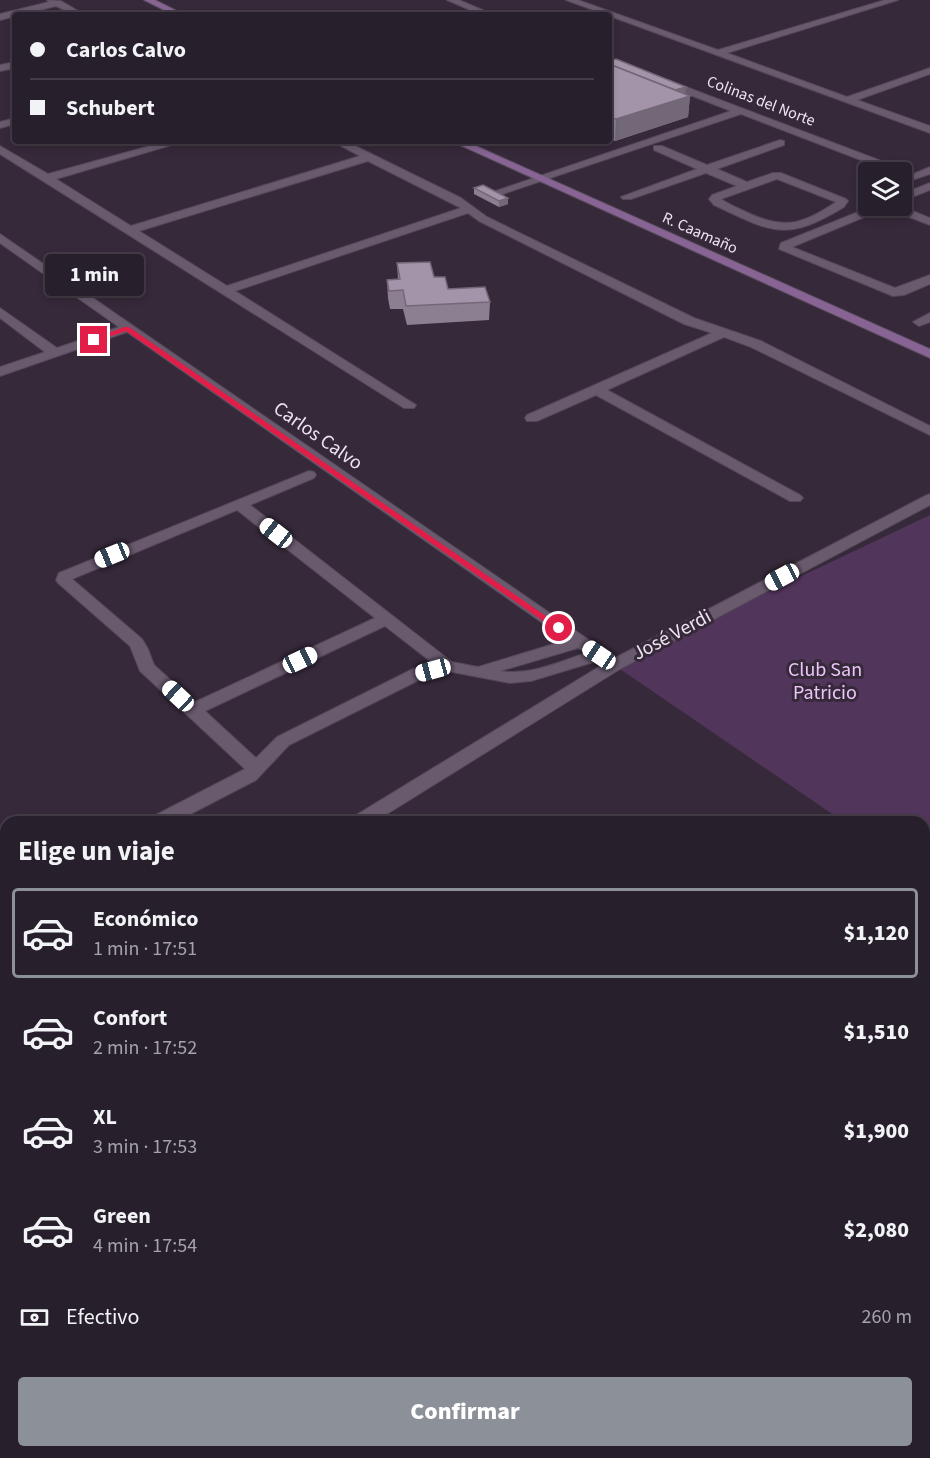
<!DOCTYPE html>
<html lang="es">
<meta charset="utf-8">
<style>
body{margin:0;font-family:"Source Sans 3",sans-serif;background:#302734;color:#f1f3f6;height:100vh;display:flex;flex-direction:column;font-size:22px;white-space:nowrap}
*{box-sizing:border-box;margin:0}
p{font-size:20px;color:#a5a2a9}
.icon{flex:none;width:33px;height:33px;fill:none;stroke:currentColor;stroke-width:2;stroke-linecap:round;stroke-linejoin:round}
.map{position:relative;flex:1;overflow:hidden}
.details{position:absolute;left:0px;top:816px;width:930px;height:642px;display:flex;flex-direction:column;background:#281f2c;border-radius:18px 18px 0 0;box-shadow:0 3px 9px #0003,0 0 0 2px #443d48}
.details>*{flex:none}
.banner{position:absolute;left:12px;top:12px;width:600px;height:132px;border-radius:6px;box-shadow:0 3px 9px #0003,0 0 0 2px #443d48;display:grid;align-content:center;height:132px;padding:0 18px;background:#281f2c}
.fabs{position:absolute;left:858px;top:162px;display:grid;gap:12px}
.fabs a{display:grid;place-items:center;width:54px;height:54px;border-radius:6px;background:#281f2c;box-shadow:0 3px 9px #0003,0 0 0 2px #443d48;font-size:30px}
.end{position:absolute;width:27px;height:27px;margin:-14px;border:8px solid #e11d48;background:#fff;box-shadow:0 0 0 3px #fff}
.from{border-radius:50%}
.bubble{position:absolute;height:42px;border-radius:6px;background:#281f2c;box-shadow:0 3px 9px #0003,0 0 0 2px #443d48;font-size:20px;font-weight:800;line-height:42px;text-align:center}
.car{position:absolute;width:18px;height:36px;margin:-18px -9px;border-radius:8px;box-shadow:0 0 4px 2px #0007;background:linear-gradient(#fff 24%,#345 0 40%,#fff 0 76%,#345 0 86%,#fff 0)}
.banner b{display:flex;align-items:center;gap:21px;height:57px;font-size:22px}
.banner b+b{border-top:2px solid #443d48}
.banner i{width:15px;height:15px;background:#f1f3f6}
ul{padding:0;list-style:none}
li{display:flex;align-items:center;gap:18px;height:90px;margin:0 12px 9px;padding:0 6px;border:3px solid transparent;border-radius:6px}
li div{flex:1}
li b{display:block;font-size:22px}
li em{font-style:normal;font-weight:800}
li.selected{border-color:#8c9099}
li>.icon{width:54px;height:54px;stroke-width:1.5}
h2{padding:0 18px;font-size:27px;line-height:72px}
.pay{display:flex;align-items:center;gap:15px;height:66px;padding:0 18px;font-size:22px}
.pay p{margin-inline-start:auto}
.action{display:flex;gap:12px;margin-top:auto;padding:12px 18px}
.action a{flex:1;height:69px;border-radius:6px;background:#8c9099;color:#fff;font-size:24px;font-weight:800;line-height:69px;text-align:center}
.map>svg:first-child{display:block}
</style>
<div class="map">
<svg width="930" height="1458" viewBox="0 0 930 1458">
<rect width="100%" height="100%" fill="#36293a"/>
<path fill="#52355b" d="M930 515V880L924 876V822H844L614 665Z"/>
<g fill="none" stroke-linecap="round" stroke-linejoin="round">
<defs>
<g id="street">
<path d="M47 0 61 1 85 15H74L56 6 0 20V14L49 2Z"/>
<path d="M447 0H459L494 15H482Z"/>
<path d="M566 0H578L718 50 885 0H898L727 53 847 97 930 68V74L857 100 930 126V133Z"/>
<path d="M15 62V68L0 71V65Z"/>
<path d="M665 79 905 170 906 172 902 175V172H892L741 114 494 197 490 198 484 195 731 111 662 84 660 82Z"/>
<path d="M15 118V124L0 128V122Z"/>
<path d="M780 140 784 141V145L717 169 747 182 773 173H781L846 199 848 201 844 207C785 243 772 232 714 205L709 199 712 195 737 186 706 173 631 199H623L621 197 697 169 654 150V146H662L707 165ZM777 179 836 202C802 225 784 230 746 212 738 208 728 204 721 199Z"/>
<path d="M168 141H185L56 179 131 226 360 156 332 141H345L461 198 487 217 694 318 761 341 930 426V435L751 347 724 337 607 390 800 495 803 498 800 501H790L596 395 537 421H527L525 418 527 415 712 333 684 324 479 221 468 213 235 291 416 405 414 408H404L0 154V146L48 174ZM368 161 461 208 227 286 139 231Z"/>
<path d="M930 167V174L912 180 906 177Z"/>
<path d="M930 183V190L902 201V194Z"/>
<path d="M873 206H900L930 218V225L886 208 792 247 895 288 930 275V284L904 295 893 296 779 249 781 243Z"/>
<path d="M0 234 615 658 925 496 930 494V505L620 669 374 822H350L353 817 602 665 597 661 531 681 510 683 447 671 425 677 289 745 256 780 175 822H149L152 817 245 769 140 671 130 646 58 583 56 580 59 573 309 471 314 472 316 475 314 478 250 505 452 662 478 667 567 640 127 332 0 376V367L45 352 0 318V308L57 348 119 327 0 243ZM237 510 375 618 195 702 154 665 148 649 142 639 72 579ZM385 626 434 664 413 669 277 737 256 758 205 711ZM578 648 586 653C559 662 529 676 500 671Z"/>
<path d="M930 313V322L919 326 913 322Z"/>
<path d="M0 862 6 864V883L0 881Z"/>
<path d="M6 1032V1052L0 1054V1034Z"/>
</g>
<g id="secondary">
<path d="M144 0H155L185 15H174Z"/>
<path d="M451 141H465L930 349V358Z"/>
</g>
</defs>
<use href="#street" stroke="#534857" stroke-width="2"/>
<use href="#secondary" stroke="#534857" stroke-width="2"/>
<use href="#street" fill="#695a6e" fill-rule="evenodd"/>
<use href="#secondary" fill="#876493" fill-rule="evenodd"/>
<g stroke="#a398a6" stroke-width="6" stroke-dasharray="4 8" stroke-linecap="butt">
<path d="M0 1427 6 1429"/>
<path d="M60 1452 74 1458"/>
<path d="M0 1455 8 1458"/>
</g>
</g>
<g fill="#8d7f92">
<path d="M609 61 690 96 688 117 615 141 609 138Z"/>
<path d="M474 188 508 204 499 207 474 194Z"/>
<path d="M397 263 434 277 448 289 490 302 489 320 407 325 403 309H390L388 298 387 280 398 279Z"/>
</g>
<g fill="#736877">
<path d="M686 87 685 98 690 96 688 117 615 141 616 119 668 92Z"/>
<path d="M508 198V204L499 207V201Z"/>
</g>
<g fill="#a494aa" stroke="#736877" stroke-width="1.5">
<path d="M616 59 686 87 675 90 609 64V61Z"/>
<path d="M609 64 690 96 616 119 609 117Z"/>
<path d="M483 185 508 198 499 201 474 188Z"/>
<path d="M430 262 434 277H445L448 289 485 287 490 302 406 306 403 290 389 291 387 280 400 279 397 263Z"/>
</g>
<path fill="#e11d48" d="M124 327H129L563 628 556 630 126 331 94 342 91 340Z"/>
<g text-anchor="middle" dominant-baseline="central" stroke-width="6" stroke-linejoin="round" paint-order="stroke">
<g font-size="16" fill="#ede4f0" stroke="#36293a">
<text transform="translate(761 101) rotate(21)">Colinas del Norte</text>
<text transform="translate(700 233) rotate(24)">R. Caamaño</text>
</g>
<g font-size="20" fill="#ede4f0" stroke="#36293a">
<text transform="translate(318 436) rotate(35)">Carlos Calvo</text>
<text transform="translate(672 635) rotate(-28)">José Verdi</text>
</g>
<g font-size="20" fill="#ecc5fa" stroke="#36293a">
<text x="825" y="670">Club San<tspan x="825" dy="23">Patricio</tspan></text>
</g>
</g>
</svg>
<div class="fabs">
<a><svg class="icon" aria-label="layers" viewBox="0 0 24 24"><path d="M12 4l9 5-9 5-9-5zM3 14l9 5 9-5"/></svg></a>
</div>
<i class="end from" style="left:559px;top:628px"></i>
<i class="end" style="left:94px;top:340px"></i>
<div class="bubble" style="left:45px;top:254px;width:99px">1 min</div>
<i class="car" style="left:276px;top:533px;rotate:308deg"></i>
<i class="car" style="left:112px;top:555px;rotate:248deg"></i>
<i class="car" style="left:782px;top:577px;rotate:242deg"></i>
<i class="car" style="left:599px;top:655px;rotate:304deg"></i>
<i class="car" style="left:300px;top:660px;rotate:65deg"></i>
<i class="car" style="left:433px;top:670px;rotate:255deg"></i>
<i class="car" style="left:178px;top:696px;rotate:313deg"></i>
<div class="banner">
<b><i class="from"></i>Carlos Calvo</b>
<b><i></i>Schubert</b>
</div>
<section class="details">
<h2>Elige un viaje</h2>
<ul>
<li class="selected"><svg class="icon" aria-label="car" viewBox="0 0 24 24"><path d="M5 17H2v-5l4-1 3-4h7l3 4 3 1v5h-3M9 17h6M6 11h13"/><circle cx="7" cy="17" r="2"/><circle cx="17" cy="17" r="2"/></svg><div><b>Económico</b><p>1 min · 17:51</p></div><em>$1,120</em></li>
<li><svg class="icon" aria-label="car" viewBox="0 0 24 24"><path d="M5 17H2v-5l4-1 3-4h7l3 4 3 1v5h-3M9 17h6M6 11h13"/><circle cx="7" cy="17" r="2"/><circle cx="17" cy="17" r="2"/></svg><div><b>Confort</b><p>2 min · 17:52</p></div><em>$1,510</em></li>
<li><svg class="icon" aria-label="car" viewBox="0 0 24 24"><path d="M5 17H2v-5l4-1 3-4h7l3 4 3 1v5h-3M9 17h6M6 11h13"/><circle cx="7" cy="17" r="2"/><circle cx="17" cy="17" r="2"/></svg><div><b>XL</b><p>3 min · 17:53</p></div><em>$1,900</em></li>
<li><svg class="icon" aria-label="car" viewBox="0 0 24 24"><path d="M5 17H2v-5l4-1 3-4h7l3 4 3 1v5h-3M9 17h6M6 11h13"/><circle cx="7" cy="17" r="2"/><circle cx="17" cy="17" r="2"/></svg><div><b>Green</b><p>4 min · 17:54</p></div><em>$2,080</em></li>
</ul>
<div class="pay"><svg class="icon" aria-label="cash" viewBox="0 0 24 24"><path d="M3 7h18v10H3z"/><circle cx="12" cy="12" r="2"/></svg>Efectivo<p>260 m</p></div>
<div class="action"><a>Confirmar</a></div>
</section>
</div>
